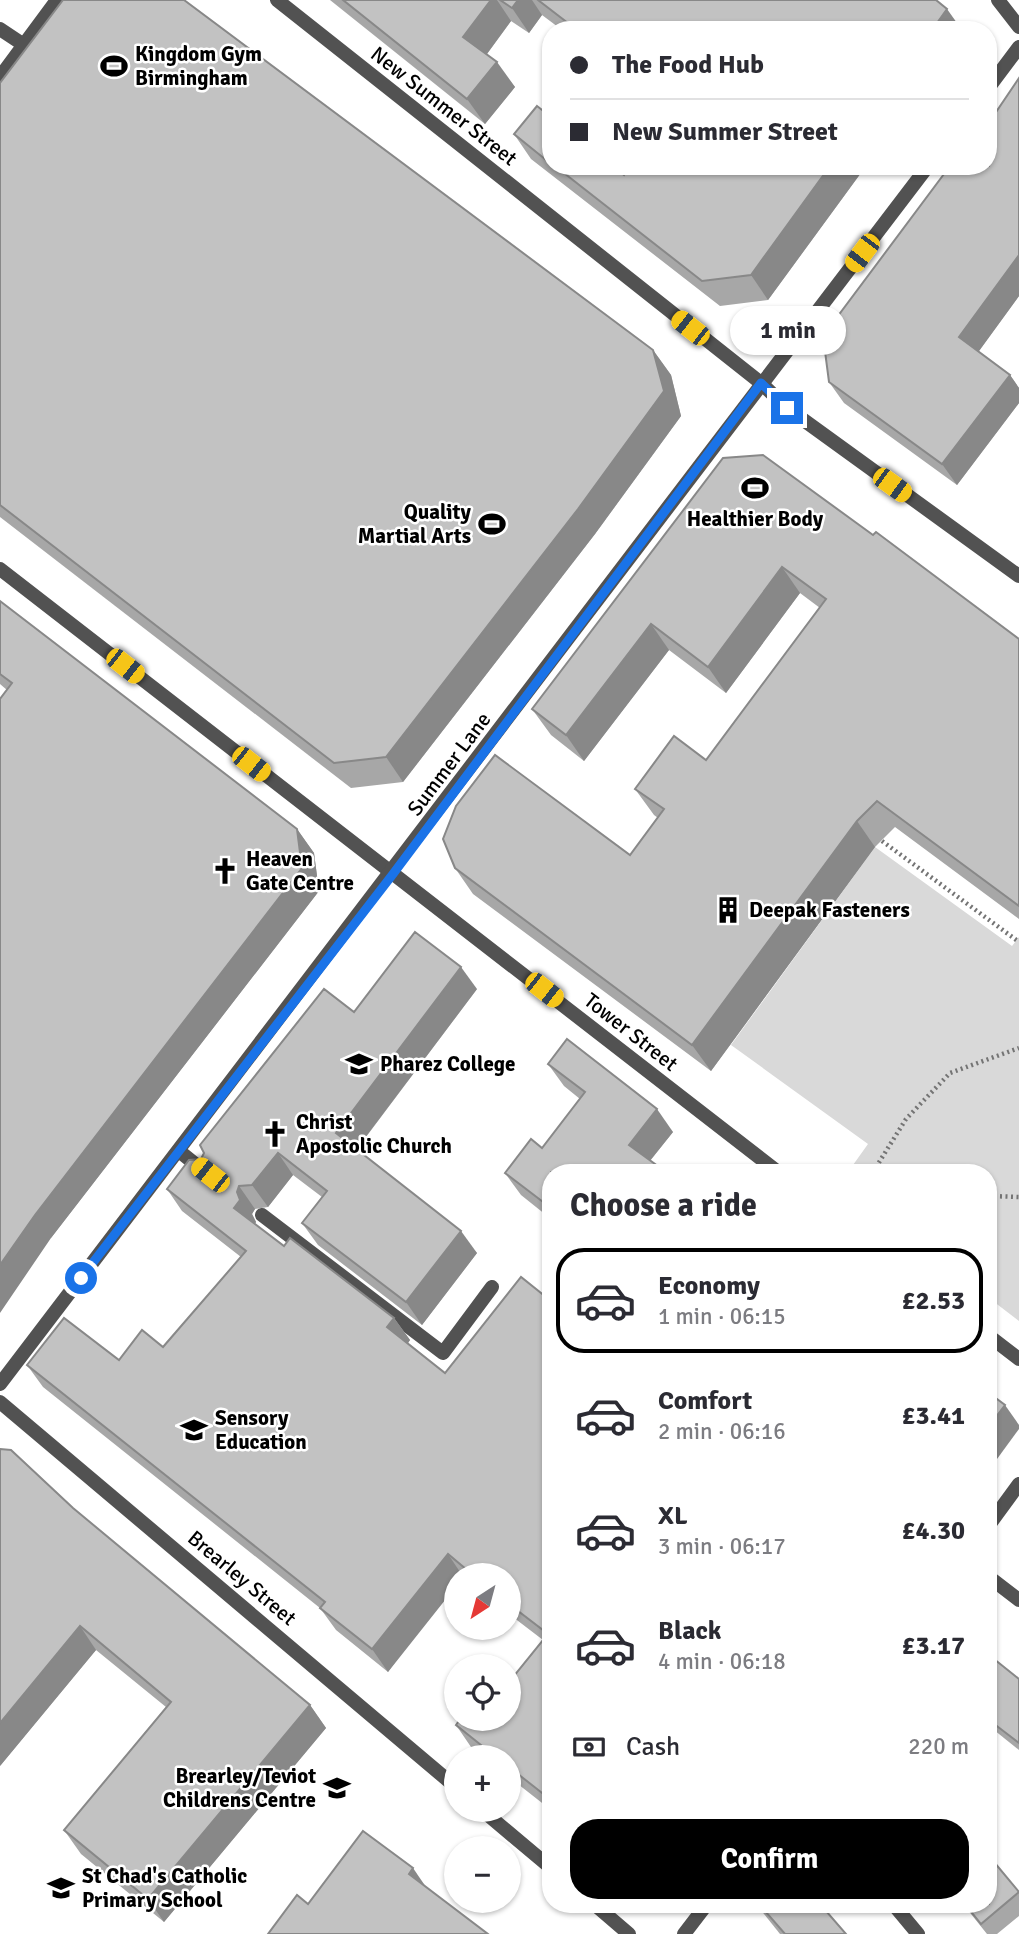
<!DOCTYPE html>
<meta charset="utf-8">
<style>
body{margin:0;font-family:Signika,sans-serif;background:#f2f2f3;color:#2b2b33;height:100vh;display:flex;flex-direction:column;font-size:26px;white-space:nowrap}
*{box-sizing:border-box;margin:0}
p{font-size:23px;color:#7c7c81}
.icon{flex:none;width:38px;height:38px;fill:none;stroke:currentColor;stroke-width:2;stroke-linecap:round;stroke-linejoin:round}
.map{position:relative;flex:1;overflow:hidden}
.drawer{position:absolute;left:542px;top:1164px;width:455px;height:749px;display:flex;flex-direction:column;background:#fff;border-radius:28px;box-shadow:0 2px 5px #0004}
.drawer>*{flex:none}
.banner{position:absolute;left:542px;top:21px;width:455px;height:154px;border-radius:28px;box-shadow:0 2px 5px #0004;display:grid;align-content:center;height:154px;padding:0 28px;background:#fff}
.needle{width:46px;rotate:216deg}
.buttons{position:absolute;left:444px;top:1563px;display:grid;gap:14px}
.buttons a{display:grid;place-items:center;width:77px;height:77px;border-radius:50%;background:#fff;box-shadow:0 2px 5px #0004;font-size:35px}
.end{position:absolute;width:32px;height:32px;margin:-16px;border:9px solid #1a73e8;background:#fff;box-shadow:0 0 0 4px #fff}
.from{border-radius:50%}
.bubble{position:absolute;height:49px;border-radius:24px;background:#fff;box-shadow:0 2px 5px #0004;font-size:23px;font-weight:700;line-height:49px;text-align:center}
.car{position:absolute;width:21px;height:42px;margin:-21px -10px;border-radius:9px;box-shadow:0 0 5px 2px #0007;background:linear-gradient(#f5c518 24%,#345 0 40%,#f5c518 0 76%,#345 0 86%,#f5c518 0)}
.banner b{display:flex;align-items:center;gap:24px;height:66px;font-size:26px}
.banner b+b{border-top:2px solid #e1e1e2}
.banner i{width:18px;height:18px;background:#2b2b33}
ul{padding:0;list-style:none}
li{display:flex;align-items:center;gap:21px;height:105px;margin:0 14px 10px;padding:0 14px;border:4px solid transparent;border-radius:28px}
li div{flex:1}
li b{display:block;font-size:26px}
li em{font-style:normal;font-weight:700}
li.current{border-color:#000}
li>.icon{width:63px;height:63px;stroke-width:1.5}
h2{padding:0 28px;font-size:32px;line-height:84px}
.pay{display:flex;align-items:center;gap:18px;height:77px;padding:0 28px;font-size:26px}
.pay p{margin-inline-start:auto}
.button{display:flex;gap:14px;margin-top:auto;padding:14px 28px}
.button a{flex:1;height:80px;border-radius:28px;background:#000;color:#fff;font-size:28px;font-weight:700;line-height:80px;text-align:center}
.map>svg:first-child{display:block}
</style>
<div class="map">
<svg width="1019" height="1934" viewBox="0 0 1019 1934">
<rect width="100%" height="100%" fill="#fff"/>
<path fill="#d9d9d9" d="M875 847 1012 946 1019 937V1321L989 1298V1172H848L868 1144 731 1045Z"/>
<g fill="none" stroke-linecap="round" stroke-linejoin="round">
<g stroke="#747474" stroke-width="4.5" stroke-dasharray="2 3.5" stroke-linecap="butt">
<path d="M882 841 1019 942"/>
<path d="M873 1172 906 1119 950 1073 1019 1048"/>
<path d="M989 1196 1019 1197"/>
</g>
<g stroke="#525252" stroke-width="14">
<path d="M0 29 24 45"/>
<path d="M179 1151 205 1172"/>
<path d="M262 1215 443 1353 492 1287"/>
</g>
<g stroke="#525252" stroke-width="14">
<path d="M277 0 761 383 787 408 1019 576"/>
<path d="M998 0 1019 27"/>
<path d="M0 77 57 0"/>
<path d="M989 87 1019 47"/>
<path d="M0 569 778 1172"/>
<path d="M989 1336 1019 1359"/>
<path d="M0 1384C311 979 619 572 928 166"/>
<path d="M0 1402 457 1788"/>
<path d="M989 1525 1019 1484"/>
<path d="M989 1577 1019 1600"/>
<path d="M482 1810 551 1868"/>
<path d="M594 1904 629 1934"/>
<path d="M893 1904 918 1934"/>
<path d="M684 1934 707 1904"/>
</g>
</g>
<g fill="#a7a7a7">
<path d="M330 0H936L962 30H562L542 15 529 33 511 21 487 54 515 87 485 124Z"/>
<path d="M1019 78V296L978 352 1010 375 1019 388V403L957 485 844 403 829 382 990 121Z"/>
<path d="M0 83 653 350 671 375 681 416 595 534 403 782 351 788 0 517Z"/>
<path d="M551 117V166H613L624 175 866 166 768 300 720 306 531 159 514 134Z"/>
<path d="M723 458 873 535 1019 639V919L895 827 875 847 711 1071 473 894 455 868 630 855 658 818 654 815 635 789 706 760 820 608 800 593 726 693 669 650 584 761 551 735 532 709Z"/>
<path d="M0 601 297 829 314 853 319 891 51 1238 7 690 0 684Z"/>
<path d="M477 989 357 1149 477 1253 422 1325 318 1245 302 1223 322 1197 293 1175 268 1207 255 1209 252 1214 256 1222 255 1224 284 1246 394 1318 410 1340 408 1343 445 1373 551 1301V1810L509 1777V1757H484L471 1747 456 1725 509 1718 543 1640 509 1614V1575H457L388 1672 336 1630 320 1608 43 1387 27 1365 119 1360 163 1347 241 1257 182 1211 167 1189 201 1159 354 1012Z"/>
<path d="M548 1064 673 1132 650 1161 551 1172V1219L521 1195 505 1173 542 1148 580 1099 564 1086Z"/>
<path d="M73 1508 310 1705 326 1728 164 1922 81 1854 64 1830 166 1707 96 1650 0 1766Z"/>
<path d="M989 1655 1019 1679V1750L989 1726Z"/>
<path d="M1019 1892V1916L997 1934H987L963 1904H989Z"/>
<path d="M756 1904H820L846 1934H780Z"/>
</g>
<g fill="#888">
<path d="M491 0H497L511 21 481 62 463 37Z"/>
<path d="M518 0H532L542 15 529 33 512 8Z"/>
<path d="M947 9 962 30H932Z"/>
<path d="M497 62 515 87 485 124 467 99Z"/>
<path d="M830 166H866L768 300 751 275Z"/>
<path d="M1019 255V296L974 358 959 337Z"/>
<path d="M653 350 671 375 681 416 595 534 403 782 386 757Z"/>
<path d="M1010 375 1019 388V403L957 485 942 464Z"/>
<path d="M782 567 800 593 726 693 708 667Z"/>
<path d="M651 624 669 650 584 761 566 735Z"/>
<path d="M857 821 875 847 711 1071 692 1045Z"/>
<path d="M297 829 314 853 319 891 51 1238 0 1313V1265Z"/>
<path d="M461 967 477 989 352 1155 336 1133Z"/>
<path d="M657 1109 673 1132 644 1168 629 1145Z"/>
<path d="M278 1153 293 1175 268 1207 252 1185Z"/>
<path d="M239 1186 255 1209 252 1214 256 1222 250 1230 234 1208 237 1192Z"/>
<path d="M461 1231 477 1253 422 1325 406 1302Z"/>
<path d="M394 1318 410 1340 403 1350 387 1327Z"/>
<path d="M1005 1405 1019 1425V1429L989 1470V1426Z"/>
<path d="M448 1554 462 1575H457V1585L388 1672 372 1649Z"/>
<path d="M80 1626 96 1650 0 1766V1723Z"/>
<path d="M310 1705 326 1728 164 1922 148 1899Z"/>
<path d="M413 1868 428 1890 409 1874Z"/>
</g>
<g fill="#c2c2c2" stroke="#888" stroke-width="2">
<path d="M63 0H184L653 350 664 391 578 509 386 757 334 763 0 505V83Z"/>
<path d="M343 0H491L463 37 497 62 467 99Z"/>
<path d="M500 0H518L512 8Z"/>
<path d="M538 0H936L947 9 932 30H577Z"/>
<path d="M1019 78V255L959 337 1010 375 942 464 829 382 823 336 950 166H989V121H990Z"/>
<path d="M537 106 551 117V164L514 134Z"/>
<path d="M555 166H613L624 175 630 166H830L751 275 702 281Z"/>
<path d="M763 455 873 535 876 532 1019 639V906L877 801 857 821 692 1045 455 868 443 839 456 806 495 755 630 855 664 809 635 789 674 736 706 760 826 599 782 567 708 667 651 624 566 735 532 709 723 458Z"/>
<path d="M0 601 297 829 302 868 35 1215 0 1265V699L12 683 0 674Z"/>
<path d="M415 932 461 967 336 1133 461 1231 406 1302 302 1223 327 1191 278 1153 252 1185 239 1186 237 1192 240 1200 234 1208 284 1246 290 1238 394 1318 387 1327 445 1373 521 1277 551 1301V1800L509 1767V1757H496L456 1725 461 1718H509V1682L548 1634 509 1604V1575H473L448 1554 372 1649 320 1608 325 1602 27 1365 64 1318 119 1360 142 1330 163 1347 246 1251 167 1189 189 1160 201 1159 204 1153 200 1145 324 989 354 1012Z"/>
<path d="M567 1039 657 1109 629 1145 666 1172H551V1208L505 1173 531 1139 542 1148 585 1092 548 1064Z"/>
<path d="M989 1393 1005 1405 989 1426Z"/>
<path d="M0 1449 11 1450 73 1508 310 1705 148 1899 64 1830 171 1702 80 1626 0 1723Z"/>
<path d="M989 1655 1019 1679V1743L989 1720Z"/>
<path d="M363 1831 413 1868 409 1874 488 1934H268L297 1895 308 1904Z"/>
<path d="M989 1856 1019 1892 981 1924 965 1904H989Z"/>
<path d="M759 1904H820L846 1934H785Z"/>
</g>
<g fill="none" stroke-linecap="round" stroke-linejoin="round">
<path stroke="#1a73e8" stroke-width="9" d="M81 1278 393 874 761 383 787 408"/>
</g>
<defs>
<symbol id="stadium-bare" viewBox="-9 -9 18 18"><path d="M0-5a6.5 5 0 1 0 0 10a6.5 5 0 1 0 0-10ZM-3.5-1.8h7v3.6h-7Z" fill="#000" stroke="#fff" stroke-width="2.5" paint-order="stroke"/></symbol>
<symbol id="church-bare" viewBox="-9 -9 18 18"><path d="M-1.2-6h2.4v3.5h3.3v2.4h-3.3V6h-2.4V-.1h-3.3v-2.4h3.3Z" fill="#000" stroke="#fff" stroke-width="2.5" paint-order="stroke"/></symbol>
<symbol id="building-bare" viewBox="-9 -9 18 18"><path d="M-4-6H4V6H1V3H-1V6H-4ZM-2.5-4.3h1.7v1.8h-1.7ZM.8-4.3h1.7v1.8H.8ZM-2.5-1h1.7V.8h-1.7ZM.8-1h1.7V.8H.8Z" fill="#000" stroke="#fff" stroke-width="2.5" paint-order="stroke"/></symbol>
<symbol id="university-bare" viewBox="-9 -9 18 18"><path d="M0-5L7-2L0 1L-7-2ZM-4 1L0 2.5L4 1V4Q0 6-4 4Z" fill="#000" stroke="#fff" stroke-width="2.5" paint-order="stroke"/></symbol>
<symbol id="school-bare" viewBox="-9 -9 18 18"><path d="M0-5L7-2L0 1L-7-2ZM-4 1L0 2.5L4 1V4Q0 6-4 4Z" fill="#000" stroke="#fff" stroke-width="2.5" paint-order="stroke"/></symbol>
</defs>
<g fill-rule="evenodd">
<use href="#stadium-bare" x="95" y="47" width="38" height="38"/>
<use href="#stadium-bare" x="736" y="469" width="38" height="38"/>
<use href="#stadium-bare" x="473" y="505" width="38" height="38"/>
<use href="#church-bare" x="206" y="852" width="38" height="38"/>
<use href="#building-bare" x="709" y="891" width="38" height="38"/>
<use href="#university-bare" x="340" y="1045" width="38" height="38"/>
<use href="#church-bare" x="256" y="1115" width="38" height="38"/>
<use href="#school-bare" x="175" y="1411" width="38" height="38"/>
<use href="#school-bare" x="318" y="1769" width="38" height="38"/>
<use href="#school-bare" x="42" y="1869" width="38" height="38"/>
</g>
<g text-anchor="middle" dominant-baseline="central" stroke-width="5" stroke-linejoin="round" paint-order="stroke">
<g font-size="21" font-weight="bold" fill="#000" stroke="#fff" text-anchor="start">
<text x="135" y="54">Kingdom Gym<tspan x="135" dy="24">Birmingham</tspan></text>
<text x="471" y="512" text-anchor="end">Quality<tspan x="471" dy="24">Martial Arts</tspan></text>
<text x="755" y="519" text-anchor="middle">Healthier Body</text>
<text x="246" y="859">Heaven<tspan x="246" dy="24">Gate Centre</tspan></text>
<text x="749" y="910">Deepak Fasteners</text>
<text x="380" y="1064">Pharez College</text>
<text x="296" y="1122">Christ<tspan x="296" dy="24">Apostolic Church</tspan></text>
<text x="215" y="1418">Sensory<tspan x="215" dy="24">Education</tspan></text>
<text x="316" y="1776" text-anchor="end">Brearley/Teviot<tspan x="316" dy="24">Childrens Centre</tspan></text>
<text x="82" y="1876">St Chad's Catholic<tspan x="82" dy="24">Primary School</tspan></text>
</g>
<g font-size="21" fill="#000" stroke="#fff">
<text transform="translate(444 106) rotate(38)">New Summer Street</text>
<text transform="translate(449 764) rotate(-53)">Summer Lane</text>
<text transform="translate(631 1032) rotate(38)">Tower Street</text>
<text transform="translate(242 1578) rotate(40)">Brearley Street</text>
</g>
</g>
</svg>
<div class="buttons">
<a><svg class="needle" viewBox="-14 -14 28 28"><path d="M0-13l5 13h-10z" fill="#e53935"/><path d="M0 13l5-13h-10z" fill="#7c7c81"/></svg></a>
<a><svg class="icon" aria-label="locate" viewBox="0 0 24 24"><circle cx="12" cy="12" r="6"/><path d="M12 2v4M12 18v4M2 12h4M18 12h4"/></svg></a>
<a>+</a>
<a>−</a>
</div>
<i class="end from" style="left:81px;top:1278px"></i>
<i class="end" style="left:787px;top:408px"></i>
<div class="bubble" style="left:730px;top:306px;width:116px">1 min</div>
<i class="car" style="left:862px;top:253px;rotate:217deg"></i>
<i class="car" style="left:690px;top:328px;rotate:308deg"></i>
<i class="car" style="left:892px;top:485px;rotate:126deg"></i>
<i class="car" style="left:125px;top:666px;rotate:128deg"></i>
<i class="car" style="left:251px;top:764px;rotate:128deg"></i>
<i class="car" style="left:544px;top:990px;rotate:128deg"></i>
<i class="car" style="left:210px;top:1175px;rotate:308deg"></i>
<div class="banner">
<b><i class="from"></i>The Food Hub</b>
<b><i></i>New Summer Street</b>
</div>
<section class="drawer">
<h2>Choose a ride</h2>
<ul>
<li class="current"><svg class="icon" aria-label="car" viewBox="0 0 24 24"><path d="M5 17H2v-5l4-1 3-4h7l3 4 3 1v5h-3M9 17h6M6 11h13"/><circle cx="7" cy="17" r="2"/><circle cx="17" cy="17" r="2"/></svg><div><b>Economy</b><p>1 min · 06:15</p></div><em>£2.53</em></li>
<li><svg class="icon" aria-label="car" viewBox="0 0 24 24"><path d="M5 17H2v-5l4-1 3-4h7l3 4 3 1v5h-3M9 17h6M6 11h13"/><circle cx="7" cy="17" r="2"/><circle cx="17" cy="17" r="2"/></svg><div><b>Comfort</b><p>2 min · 06:16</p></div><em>£3.41</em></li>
<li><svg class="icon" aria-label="car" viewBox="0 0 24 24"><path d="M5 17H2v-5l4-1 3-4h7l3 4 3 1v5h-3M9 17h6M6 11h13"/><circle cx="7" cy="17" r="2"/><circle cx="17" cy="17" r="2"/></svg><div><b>XL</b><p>3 min · 06:17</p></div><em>£4.30</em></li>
<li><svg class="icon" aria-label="car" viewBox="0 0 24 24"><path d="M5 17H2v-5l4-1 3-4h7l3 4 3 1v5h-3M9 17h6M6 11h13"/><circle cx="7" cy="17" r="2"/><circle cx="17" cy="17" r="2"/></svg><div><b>Black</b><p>4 min · 06:18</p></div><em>£3.17</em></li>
</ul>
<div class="pay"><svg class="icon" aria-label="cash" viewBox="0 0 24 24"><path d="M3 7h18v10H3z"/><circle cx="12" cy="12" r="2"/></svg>Cash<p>220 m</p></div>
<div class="button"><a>Confirm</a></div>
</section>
</div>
